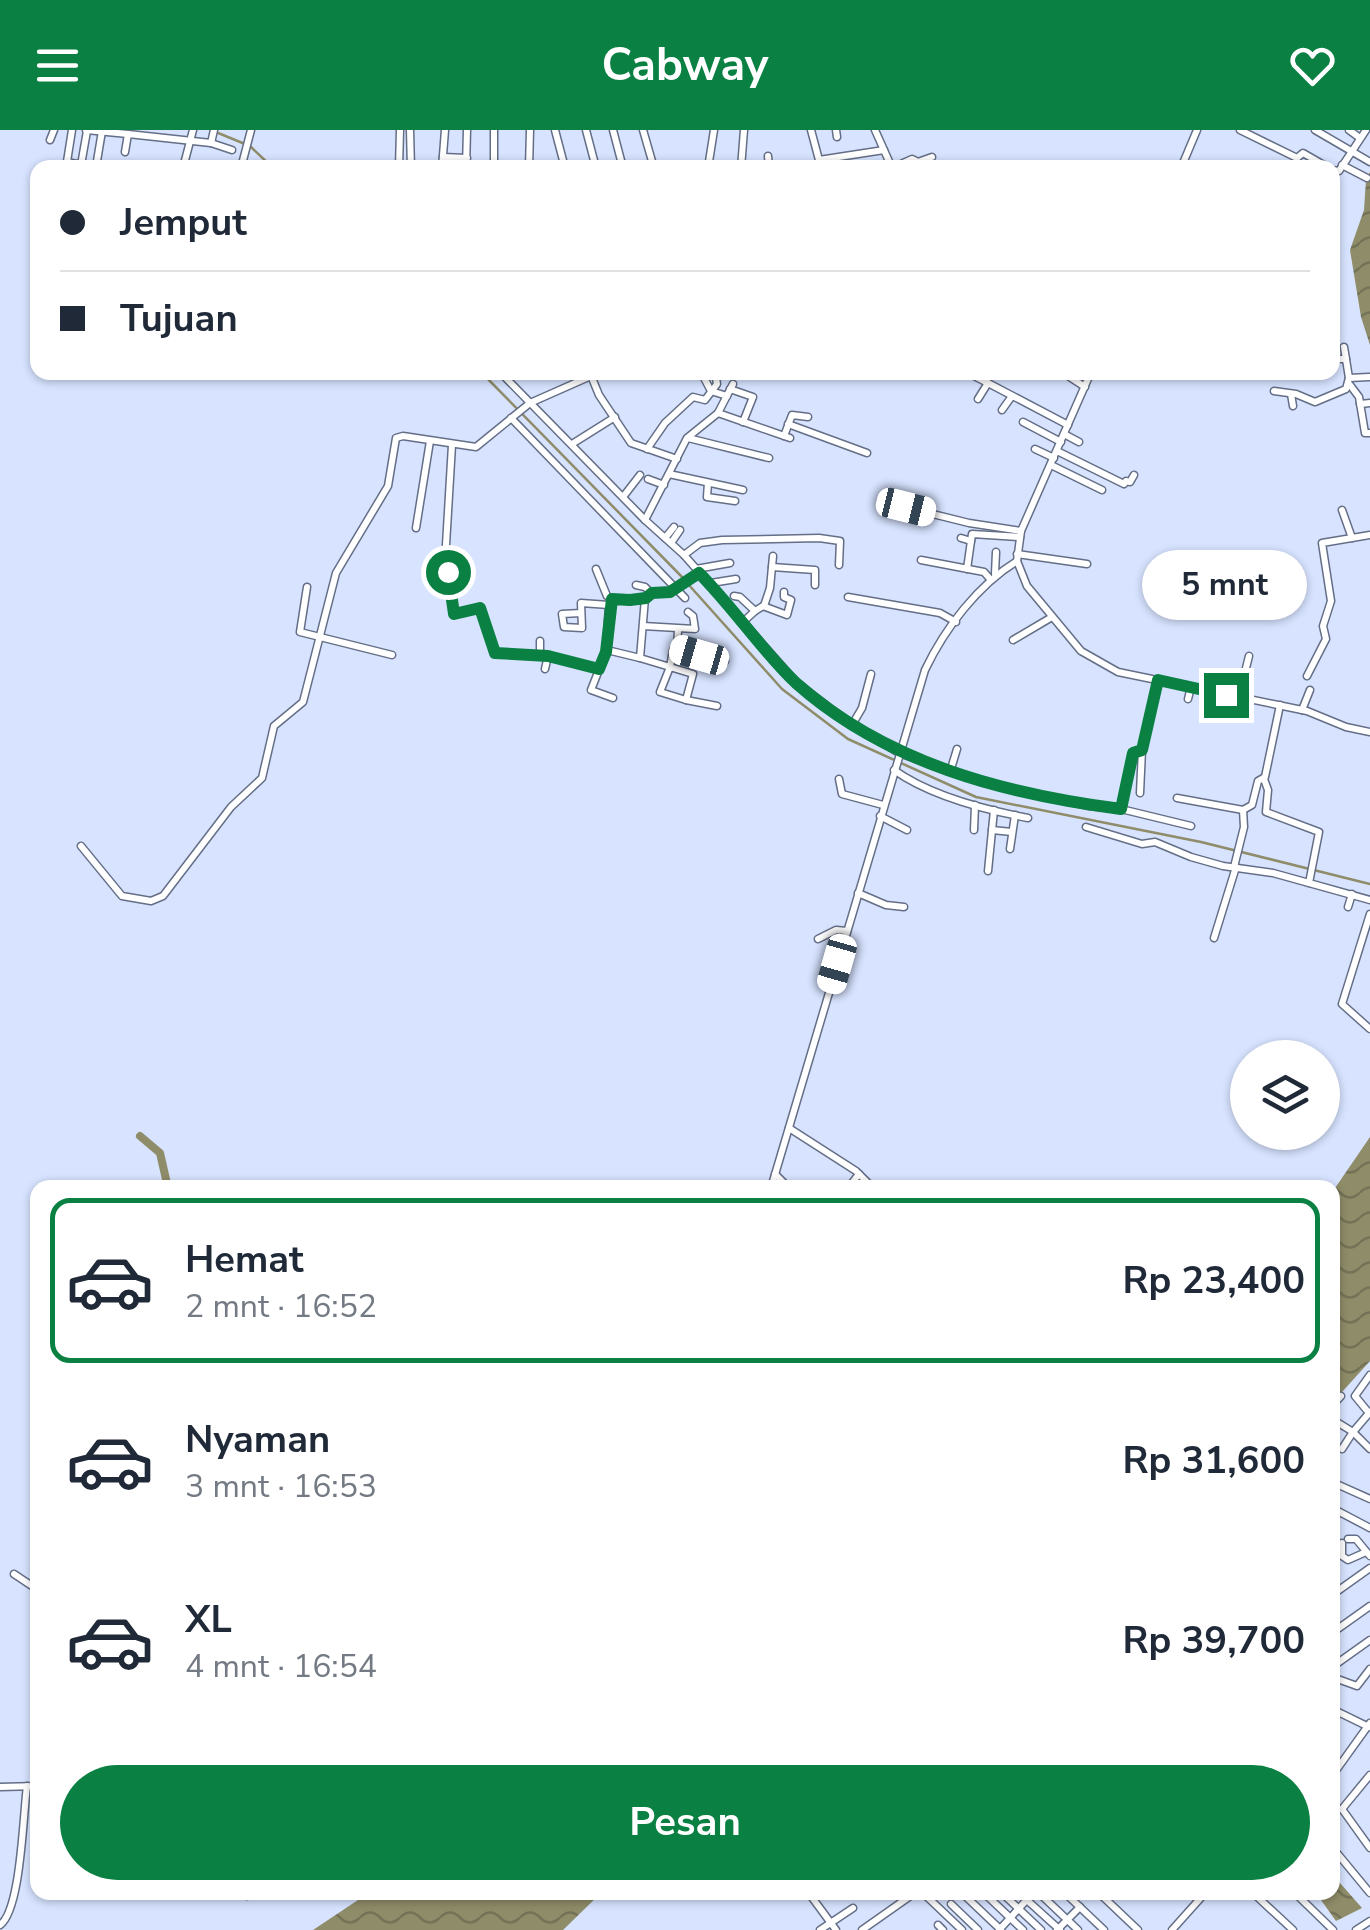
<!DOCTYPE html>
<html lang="id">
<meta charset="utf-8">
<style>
body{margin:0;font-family:"Nunito Sans",sans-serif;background:#f6f6f7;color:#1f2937;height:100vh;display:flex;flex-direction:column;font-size:38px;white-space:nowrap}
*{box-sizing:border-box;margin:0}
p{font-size:32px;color:#747a83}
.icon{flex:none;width:55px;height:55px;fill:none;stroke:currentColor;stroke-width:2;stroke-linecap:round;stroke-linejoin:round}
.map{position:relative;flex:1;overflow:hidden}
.side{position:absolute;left:30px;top:1050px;width:1310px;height:720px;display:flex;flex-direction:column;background:#fff;border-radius:20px;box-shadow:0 2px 8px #0004}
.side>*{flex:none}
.guide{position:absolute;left:30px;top:30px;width:1310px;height:220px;border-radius:20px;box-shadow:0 2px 8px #0004;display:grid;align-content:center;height:220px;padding:0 30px;background:#fff}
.tools{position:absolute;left:1230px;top:910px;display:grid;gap:20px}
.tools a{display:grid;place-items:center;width:110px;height:110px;border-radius:50%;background:#fff;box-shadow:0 2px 8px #0004;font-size:50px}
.end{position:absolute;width:45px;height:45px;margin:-22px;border:12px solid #0b8043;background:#fff;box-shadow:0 0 0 5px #fff}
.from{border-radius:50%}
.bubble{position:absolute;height:70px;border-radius:35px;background:#fff;box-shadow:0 2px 8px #0004;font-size:32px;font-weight:700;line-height:70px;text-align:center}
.car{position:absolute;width:30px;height:60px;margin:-30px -15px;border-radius:12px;box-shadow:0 0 8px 2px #0007;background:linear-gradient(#fff 24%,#345 0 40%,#fff 0 76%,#345 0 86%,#fff 0)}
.guide b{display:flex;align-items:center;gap:35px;height:95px;font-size:38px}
.guide b+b{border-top:2px solid #e0e1e3}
.guide i{width:25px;height:25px;background:#1f2937}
ul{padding:18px 0 0;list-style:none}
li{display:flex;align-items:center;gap:30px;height:165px;margin:0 20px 15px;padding:0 10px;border:5px solid transparent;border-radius:20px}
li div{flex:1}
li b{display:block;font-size:38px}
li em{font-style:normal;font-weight:700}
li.current{border-color:#0b8043}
li>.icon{width:90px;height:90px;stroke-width:1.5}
.cta{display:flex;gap:20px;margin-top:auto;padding:20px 30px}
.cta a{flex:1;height:115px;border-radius:60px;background:#0b8043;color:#fff;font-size:40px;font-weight:700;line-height:115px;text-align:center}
header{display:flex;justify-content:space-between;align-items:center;height:130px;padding:0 30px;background:#0b8043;color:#fff;font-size:45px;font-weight:700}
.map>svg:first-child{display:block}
</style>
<header><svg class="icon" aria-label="menu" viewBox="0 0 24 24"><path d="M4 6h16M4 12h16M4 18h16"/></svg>Cabway<svg class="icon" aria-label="heart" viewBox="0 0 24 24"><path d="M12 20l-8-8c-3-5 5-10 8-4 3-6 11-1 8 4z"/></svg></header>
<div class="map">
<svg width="1370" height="1800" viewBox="0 0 1370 1800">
<defs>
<pattern id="water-waves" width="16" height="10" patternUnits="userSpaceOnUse" patternTransform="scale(2.5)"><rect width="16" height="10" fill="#8f8c69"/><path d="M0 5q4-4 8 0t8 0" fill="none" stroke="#757357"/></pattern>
</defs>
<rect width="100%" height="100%" fill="#d7e3ff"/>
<g fill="url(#water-waves)">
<path d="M1370 42V215L1361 187 1350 120 1364 80 1366 50Z"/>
<path d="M1370 1007V1231L1333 1272V1061Z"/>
<path d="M1333 1745 1362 1778 1336 1791 1316 1763 1332 1762Z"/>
<path d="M370 1762H601V1763L563 1800H313Z"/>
</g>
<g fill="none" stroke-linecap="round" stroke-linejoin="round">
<g stroke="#8f8c69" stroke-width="2.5">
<path d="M211 0 245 14"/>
<path d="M251 17 273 38"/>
<path d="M481 242 683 448"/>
<path d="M688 454 782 559 848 609 976 667 1201 712 1370 754"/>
</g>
<path stroke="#8f8c69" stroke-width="8" d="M140 1006 160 1023 168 1058"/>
<defs>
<g id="minor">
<path d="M86 0 128 4"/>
<path d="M410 0 411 38"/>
<path d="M555 0 565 38"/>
<path d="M586 0 596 38"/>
<path d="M613 0 623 38"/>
<path d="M643 0 654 38"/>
<path d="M811 0 819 30 884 20"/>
<path d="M836 0 837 7"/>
<path d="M875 0 892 38"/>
<path d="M1240 0 1297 28 1303 23 1329 38"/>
<path d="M1315 0 1370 32"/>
<path d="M1349 0 1360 8"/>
<path d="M50 10 54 0"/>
<path d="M211 13 232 20"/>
<path d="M125 22 128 4 211 13 214 0"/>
<path d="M768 26 769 38"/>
<path d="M443 27 467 28"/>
<path d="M67 32 81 35 87 1"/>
<path d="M1342 35 1367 48"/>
<path d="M96 37 102 1"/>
<path d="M66 38 72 0"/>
<path d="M183 38 193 0"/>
<path d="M241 38 251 0"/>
<path d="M399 38 400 0"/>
<path d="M442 38 445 0"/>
<path d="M466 38 467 0"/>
<path d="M494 38V0"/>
<path d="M529 38 530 0"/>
<path d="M708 38 714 0"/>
<path d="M741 38 744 0"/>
<path d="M892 38 912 29 918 32 932 27"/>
<path d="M1181 38 1197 0"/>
<path d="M1332 40 1339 41 1366 0"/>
<path d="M1332 229H1346"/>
<path d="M500 242 645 390 684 425 796 552 852 595 899 623 981 652 1089 676 1121 679"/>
<path d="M701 242 711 261 727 266"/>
<path d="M966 242 988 253"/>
<path d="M1062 242 1085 257"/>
<path d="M1091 242 1021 401 1017 431 1027 456 1081 521 1118 542 1307 581 1346 597 1370 602"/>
<path d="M592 248 599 265 631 313 677 329"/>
<path d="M1349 248 1369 247"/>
<path d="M1350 255 1359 267 1365 303H1370"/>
<path d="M730 259 753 267 743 292"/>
<path d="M1274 261 1296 264 1315 272 1346 259 1349 248 1344 217"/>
<path d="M1291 264 1293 276"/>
<path d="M978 269 988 253 1068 295"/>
<path d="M1360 274 1370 273"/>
<path d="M1002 280 1012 266"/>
<path d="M718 283 733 254"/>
<path d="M511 288 685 468"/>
<path d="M1023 292 1061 312"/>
<path d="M788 294 867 323"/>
<path d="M1064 304 1079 312"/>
<path d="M784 306 792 285 808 287"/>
<path d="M688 308 769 328"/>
<path d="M572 314 615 287"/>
<path d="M452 315 446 415 453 484 480 478 495 523 548 526 599 539"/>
<path d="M647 319 665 293 693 267 705 270 717 254 715 242"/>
<path d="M1035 319 1054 328"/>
<path d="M1057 321 1124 354 1126 351 1130 352 1134 345"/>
<path d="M1051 335 1102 360"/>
<path d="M669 344 743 360"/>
<path d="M648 349 664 355"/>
<path d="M708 353 707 367 735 371"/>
<path d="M623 367 640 345"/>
<path d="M884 372 969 393 1021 401"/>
<path d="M1342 380 1352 408"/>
<path d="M645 390 687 308 718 283 790 308"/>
<path d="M416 398 430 311"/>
<path d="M665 408 674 397"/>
<path d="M961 408 971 411"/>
<path d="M671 413 680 400"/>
<path d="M1017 424 1087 434"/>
<path d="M684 425 700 413 722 410 819 408 840 411 839 435"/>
<path d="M921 430 984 442 991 450"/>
<path d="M772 437 815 440V455"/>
<path d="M596 439 607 466 612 469"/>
<path d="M696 439 730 433"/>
<path d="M967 439 972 404 1020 407"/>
<path d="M995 444 996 422"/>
<path d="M711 453 736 449"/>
<path d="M636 455 645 457 651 463"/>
<path d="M307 457 300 502 392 525"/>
<path d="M734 466 740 467 755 481 744 491"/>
<path d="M848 467 940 483 956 492"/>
<path d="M645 468 640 528 670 537 660 562 686 570 693 544 670 537 673 520 677 519 678 500"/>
<path d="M609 475 606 522 591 560 613 568"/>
<path d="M764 476 770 458 773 426"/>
<path d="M755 481 763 476 787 485 791 470 784 467V462"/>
<path d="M581 483 562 484 564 497 582 498 581 473 609 475 612 469 630 470 645 468 651 463 670 462 699 443"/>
<path d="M643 496 695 499 693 486 688 482"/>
<path d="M1013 510 1052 487"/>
<path d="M540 511V525"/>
<path d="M677 519 699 525 701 529 725 531"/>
<path d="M607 520 640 528"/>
<path d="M545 539 548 526"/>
<path d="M1307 546 1326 509 1323 496 1331 471 1322 413 1370 405"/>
<path d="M1158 550 1142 620 1133 623 1121 679 1191 696"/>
<path d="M1246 568 1249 549 1244 546 1249 526"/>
<path d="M1188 569 1191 557"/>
<path d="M686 570 717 576"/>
<path d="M1302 580 1310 560"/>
<path d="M852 595 862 578 871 544"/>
<path d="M894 640C929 665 986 680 1028 688"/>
<path d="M950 642 957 619"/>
<path d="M839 649 842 664 883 675"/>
<path d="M1264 649 1268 660 1266 682 1319 702 1309 753 1370 770"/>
<path d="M1140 663 1142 620"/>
<path d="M1177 668 1243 680"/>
<path d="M1243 680 1252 675 1258 651 1265 647 1280 575"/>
<path d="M880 686 907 700"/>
<path d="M1086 697 1142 714 1155 712 1191 727 1223 736 1273 743 1309 753"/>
<path d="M974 700 975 675"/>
<path d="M992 700 1012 702"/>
<path d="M81 716 122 766 151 771 163 766 231 677 262 648 274 596 303 572 336 443 388 356 396 308 403 306 476 317 530 273 600 242"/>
<path d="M1010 719 1015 685"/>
<path d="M1234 737 1244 697 1243 680"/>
<path d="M988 741 994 680"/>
<path d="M858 763 886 775 904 777"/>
<path d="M1348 777 1352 764"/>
<path d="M1370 784 1342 874 1370 899"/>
<path d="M1214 808 1236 737"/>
<path d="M818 809 836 800 847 801"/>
<path d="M789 998 856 1041 873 1058"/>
<path d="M775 1044 789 1058"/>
<path d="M771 1058 925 540C945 498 978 455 1017 431"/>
<path d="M848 1058 859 1044"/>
<path d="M1332 1276 1341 1266"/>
<path d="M1370 1282 1353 1302 1370 1319"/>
<path d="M1369 1283 1355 1266 1370 1245"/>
<path d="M1332 1289 1353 1302 1342 1319"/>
<path d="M1332 1352 1370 1369"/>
<path d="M1332 1378 1370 1398"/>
<path d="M1348 1409H1356L1370 1426"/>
<path d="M1342 1413V1426L1348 1430 1366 1422"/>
<path d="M14 1444 38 1460"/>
<path d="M1332 1465 1370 1438"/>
<path d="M1332 1503 1370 1476"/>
<path d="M1332 1537 1370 1510"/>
<path d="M1332 1547 1357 1556 1370 1539"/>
<path d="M1332 1579 1369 1597"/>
<path d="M1370 1645 1342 1679 1370 1718"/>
<path d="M1332 1646 1370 1593"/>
<path d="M0 1657 38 1656"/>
<path d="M1332 1717 1370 1763"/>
<path d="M246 1762 247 1766"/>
<path d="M808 1762 836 1800"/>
<path d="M922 1762 962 1800"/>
<path d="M961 1762 1001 1800"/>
<path d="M983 1762 1023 1800"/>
<path d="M1001 1762 1041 1800"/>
<path d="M1018 1762 1060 1800"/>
<path d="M1038 1762 1078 1800"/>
<path d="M1064 1762 1104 1800"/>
<path d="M1098 1762 1138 1800"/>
<path d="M1252 1762 1293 1800"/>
<path d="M1294 1762 1333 1800"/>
<path d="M951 1774 978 1800"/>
<path d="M0 1795C21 1780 23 1685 27 1656"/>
<path d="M938 1795 943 1800"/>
<path d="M820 1800 853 1778"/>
<path d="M862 1800 916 1762"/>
<path d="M999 1800 1034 1762"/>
<path d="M1057 1800 1080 1777"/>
<path d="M1172 1800 1206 1762"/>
<path d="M1356 1800 1370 1791"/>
</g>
</defs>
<use href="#minor" stroke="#646e86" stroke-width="9"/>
<use href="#minor" stroke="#fff" stroke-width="6"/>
</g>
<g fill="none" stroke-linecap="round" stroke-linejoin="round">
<path stroke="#0b8043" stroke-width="12" d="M448 442 454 484 480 478 495 523 548 526 599 539 606 522 612 469 630 470 646 468 652 463 670 462 699 443C733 477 763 522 796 553 886 633 1004 664 1121 679L1133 623 1142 620 1158 550 1226 565"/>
</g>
</svg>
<div class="tools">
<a><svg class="icon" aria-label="layers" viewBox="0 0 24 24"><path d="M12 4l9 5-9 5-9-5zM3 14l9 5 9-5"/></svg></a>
</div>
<i class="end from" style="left:448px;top:442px"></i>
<i class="end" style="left:1226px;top:565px"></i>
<div class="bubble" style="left:1142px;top:420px;width:165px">5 mnt</div>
<i class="car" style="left:906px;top:377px;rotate:104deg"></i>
<i class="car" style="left:699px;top:525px;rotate:286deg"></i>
<i class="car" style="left:837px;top:834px;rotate:196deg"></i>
<div class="guide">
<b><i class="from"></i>Jemput</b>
<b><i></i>Tujuan</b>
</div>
<section class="side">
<ul>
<li class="current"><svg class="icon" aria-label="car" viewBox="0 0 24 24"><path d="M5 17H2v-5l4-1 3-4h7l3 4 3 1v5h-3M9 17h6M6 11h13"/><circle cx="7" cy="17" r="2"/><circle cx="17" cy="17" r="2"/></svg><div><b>Hemat</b><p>2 mnt · 16:52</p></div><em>Rp 23,400</em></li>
<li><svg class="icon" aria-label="car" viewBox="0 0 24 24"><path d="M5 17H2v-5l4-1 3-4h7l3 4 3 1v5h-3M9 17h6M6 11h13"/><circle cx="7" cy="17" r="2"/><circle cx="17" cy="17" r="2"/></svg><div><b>Nyaman</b><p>3 mnt · 16:53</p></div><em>Rp 31,600</em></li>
<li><svg class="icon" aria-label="car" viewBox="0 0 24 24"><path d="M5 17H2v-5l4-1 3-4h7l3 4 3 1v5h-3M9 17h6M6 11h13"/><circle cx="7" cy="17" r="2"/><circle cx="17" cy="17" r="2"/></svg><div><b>XL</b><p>4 mnt · 16:54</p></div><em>Rp 39,700</em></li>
</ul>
<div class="cta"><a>Pesan</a></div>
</section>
</div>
